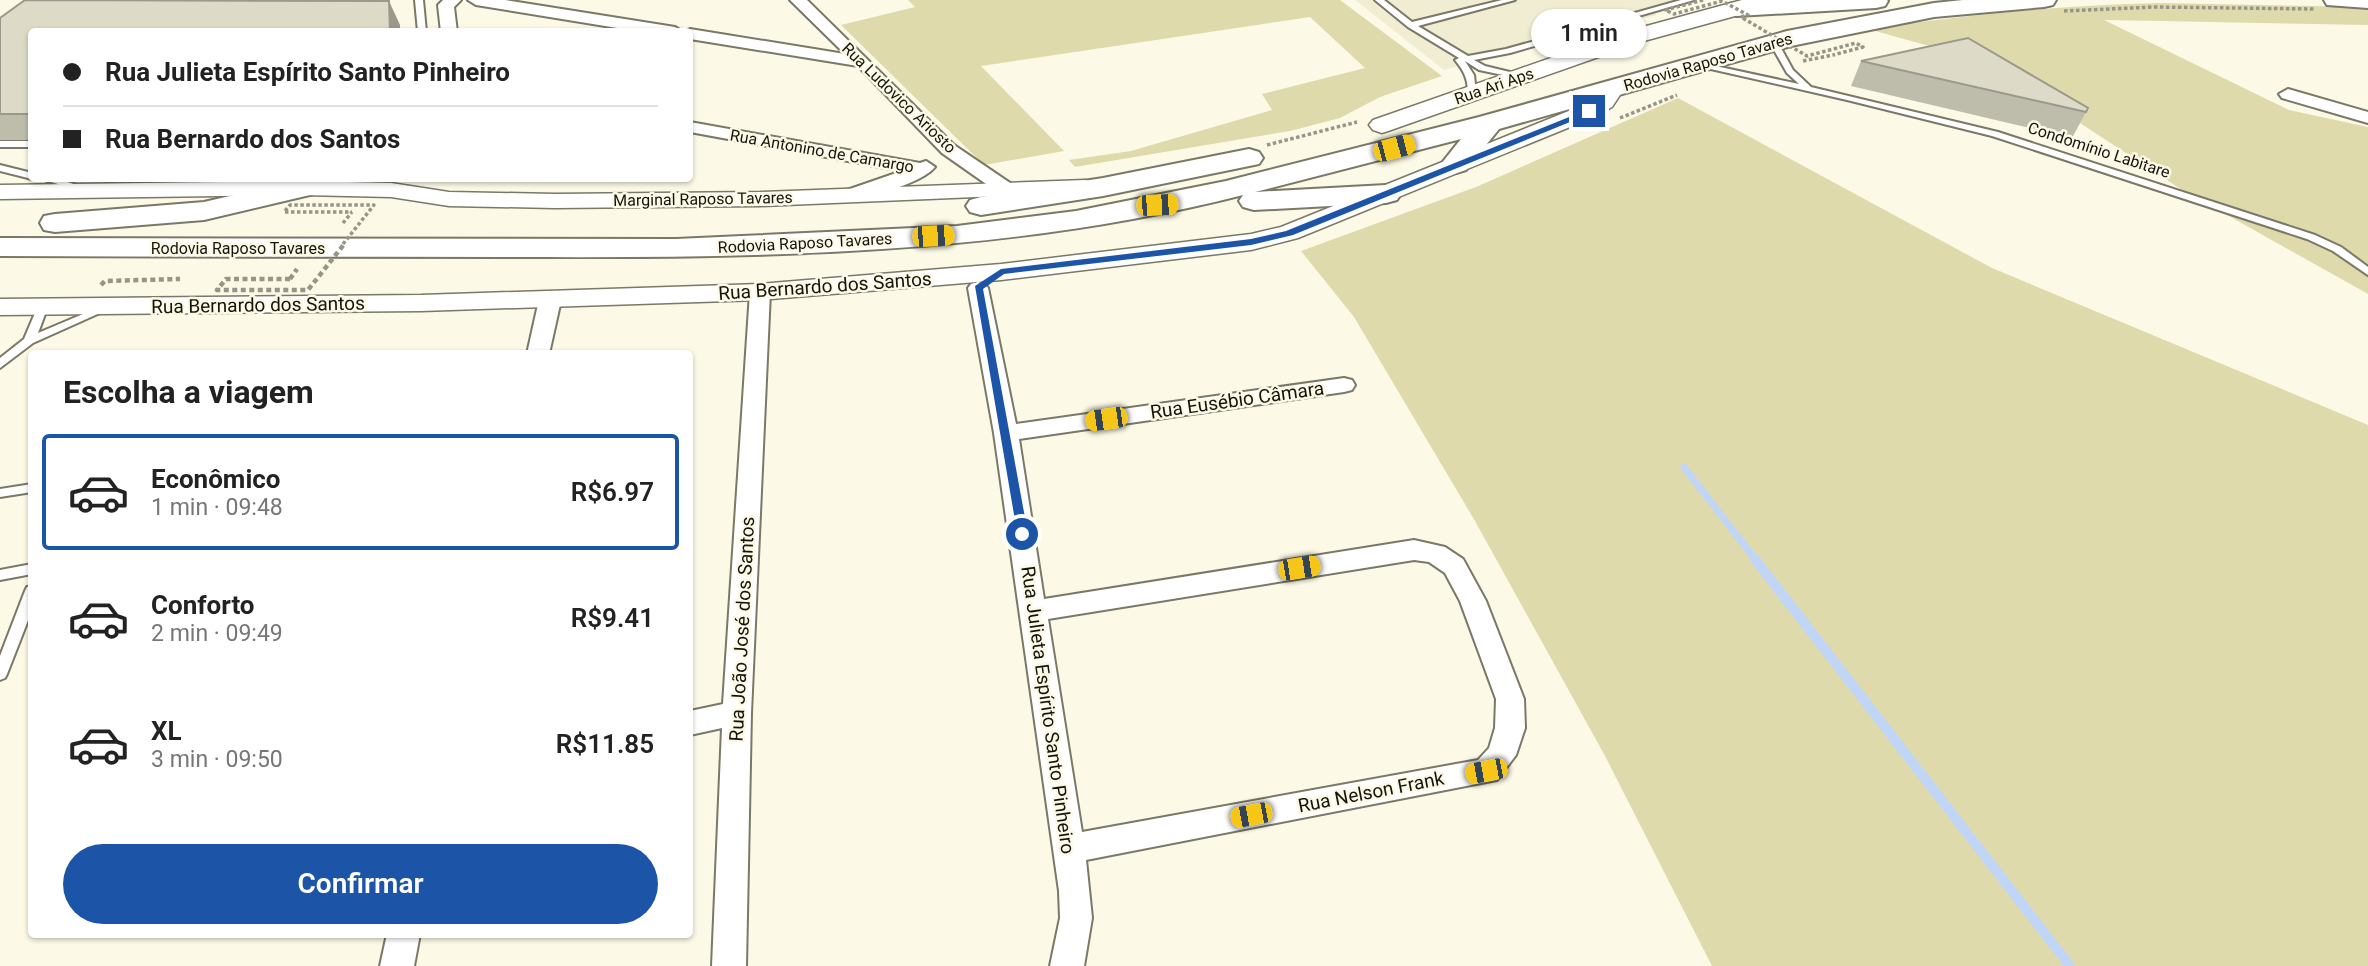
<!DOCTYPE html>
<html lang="pt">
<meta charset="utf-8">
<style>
body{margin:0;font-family:Roboto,sans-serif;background:#f6f6f6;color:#222;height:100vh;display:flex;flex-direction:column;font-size:26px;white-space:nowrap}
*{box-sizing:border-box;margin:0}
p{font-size:23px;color:#767676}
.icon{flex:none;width:38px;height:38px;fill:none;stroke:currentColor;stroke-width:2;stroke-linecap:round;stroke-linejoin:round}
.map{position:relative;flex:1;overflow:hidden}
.details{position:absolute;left:28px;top:350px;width:665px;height:588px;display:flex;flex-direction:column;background:#fff;border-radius:7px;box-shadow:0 2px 5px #0004}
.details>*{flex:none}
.top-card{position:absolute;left:28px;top:28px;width:665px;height:154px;border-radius:7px;box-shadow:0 2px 5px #0004;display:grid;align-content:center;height:154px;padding:0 35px;background:#fff}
.end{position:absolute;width:32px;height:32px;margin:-16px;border:9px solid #1c55a7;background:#fff;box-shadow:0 0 0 4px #fff}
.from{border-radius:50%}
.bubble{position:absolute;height:49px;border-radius:24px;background:#fff;box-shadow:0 2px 5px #0004;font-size:23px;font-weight:600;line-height:49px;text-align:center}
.car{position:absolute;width:21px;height:42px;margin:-21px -10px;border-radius:9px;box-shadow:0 0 5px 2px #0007;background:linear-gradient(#f5c518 24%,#345 0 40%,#f5c518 0 76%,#345 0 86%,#f5c518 0)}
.top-card b{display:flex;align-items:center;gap:24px;height:66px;font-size:26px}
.top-card b+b{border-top:2px solid #e0e0e0}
.top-card i{width:18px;height:18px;background:#222}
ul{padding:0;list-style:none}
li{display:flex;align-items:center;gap:21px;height:116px;margin:0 14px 10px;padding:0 21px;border:4px solid transparent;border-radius:7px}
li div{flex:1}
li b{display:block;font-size:26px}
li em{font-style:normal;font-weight:600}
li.current{border-color:#1c55a7}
li>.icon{width:63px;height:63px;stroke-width:1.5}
h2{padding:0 35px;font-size:32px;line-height:84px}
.action{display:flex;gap:14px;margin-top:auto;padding:14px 35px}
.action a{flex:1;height:80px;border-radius:42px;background:#1c55a7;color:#fff;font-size:28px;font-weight:600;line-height:80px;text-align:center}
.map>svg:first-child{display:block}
</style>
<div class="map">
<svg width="2368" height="966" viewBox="0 0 2368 966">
<rect width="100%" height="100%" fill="#fcfae6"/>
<path fill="#f0edd2" d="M1355 0H1680L1649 8 1657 15 1444 70Z"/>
<g fill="#dfdaab">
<path d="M908 0H1340L1442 76 1380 97 1340 118 1290 131 1075 167 1069 160 1131 151 1272 110 1262 94 1365 68 1310 17 981 66 1064 151 984 165 841 25 915 7Z"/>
<path d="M2160 3 2368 7V25L2104 20 2289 110 2368 127V294L2179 188 1987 62 1868 29C1965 15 2062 5 2160 3Z"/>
<path d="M1678 98 1992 268 2368 425V966H1712L1605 756 1475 521 1354 317 1301 251 1476 187Z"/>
</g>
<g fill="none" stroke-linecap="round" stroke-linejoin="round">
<path stroke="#c1d6f7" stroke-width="7" d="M1684 467 1755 559"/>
<path stroke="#c1d6f7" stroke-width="10" d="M1754 558 2070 966"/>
<defs>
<g id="service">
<path d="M415 0H423L426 32H418Z"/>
<path d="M1375 0H1384L1412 22 1502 0H1515L1418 26 1468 56 1506 49 1681 0H1694L1510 53 1474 60 1485 66 1522 75V79L1479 70 1465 61 1474 75 1476 93 1472 96 1468 93C1468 79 1464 71 1455 60L1459 58 1408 27Z"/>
<path d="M1771 41H1777L1793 70 1811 87 1998 132 2315 235 2341 247 2368 267V275L2333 251 2307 239 1992 136 1847 100 1693 65 1697 62 1799 84 1787 73 1770 43Z"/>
<rect x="0" y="141" width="32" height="6"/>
<path d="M0 165 32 173V178H33L32 179 0 171Z"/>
<path d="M38 178H55L86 188 81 191Z"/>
<path d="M320 178H334L310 189H304L302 187Z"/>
<path d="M43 303 48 306 38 333 102 306H110L111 308 33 343 0 368V358L24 339 38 306Z"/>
<path d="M32 484V492L0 497V489Z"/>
<path d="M32 564V574L0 580V570Z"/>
<path d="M32 586V610L7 674 5 678 0 680V656L25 591 27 587Z"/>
</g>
<g id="minor">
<path d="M443 0H461L454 7 457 32H441L438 5Z"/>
<path d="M468 0H505L675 27 683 32H642L476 5Z"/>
<path d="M790 0H807L954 145 1013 185 1016 189 1013 193H999L942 153 858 66 690 39V32H684L690 29 845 54Z"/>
<path d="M2288 89 2368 112V123L2282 98 2279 94Z"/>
<path d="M690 122 920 163 926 161 935 167C922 183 875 195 854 200L844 194 847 190 902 171 690 132Z"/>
<path d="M978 282 985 284 988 288 1016 424 1344 378 1352 380 1355 385 1352 390 1344 392 1019 439 1044 599 1414 540 1445 547 1463 559 1486 601 1524 699 1525 728 1516 755 1497 780 1086 860 1092 918 1084 966H1050L1060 918 1059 891 994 433 968 288 971 284ZM1414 560 1429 562 1445 573 1460 601 1496 699 1495 728 1489 748 1478 760 1082 832 1048 619Z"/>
<path d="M760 286 767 288 770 292 751 713 746 966H712L722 728 690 735V711L723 704 750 292 753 288Z"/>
<path d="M550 294 557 295 561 300 549 354H527L539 300 543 295Z"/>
<path d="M387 934H420L414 966H380Z"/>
</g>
<g id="tertiary">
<path d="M1613 82 1621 84 1624 89 1612 107 1597 116 1298 238 1251 250 1001 280 760 300 421 311 0 315V299L421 295 760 284 1001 264 1251 234 1281 227 1581 106 1596 97 1605 84Z"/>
<path d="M1085 180 1094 182 1097 187 1094 192 760 206 555 208 449 206 391 197 303 195 0 199V185L303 181 391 183 449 192 555 194 760 192Z"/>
</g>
<path id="secondary" d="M1742 0H1778L1775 5 1644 41 1391 130 1382 133 1373 130 1369 125 1373 120 1628 31Z"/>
<g id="motorway">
<path d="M1765 0H1887L1888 1 1885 6 1876 8 1737 16 1728 14 1725 9 1728 4Z"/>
<path d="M1963 0H2056L2053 5 2044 7 1934 17 1791 46 1499 129 1466 170 1456 173 1446 170 1441 164 1461 139 1255 192 1386 185 1397 188 1401 194 1397 200 1386 203 1254 210 1243 207 1239 201 1243 195C1008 255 762 258 520 257 347 257 173 257 0 256V238L676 239 957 226 1076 211 1226 181 1479 117 1787 31 1934 3Z"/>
<path d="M2324 0H2368V8L2327 5Z"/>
<path d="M1249 149 1259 152 1263 158 1259 164 1103 196 981 215 970 212 966 206 970 200 981 197 1103 178Z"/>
<path d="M303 179 314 182 318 188 314 194 204 220 55 232 44 230 40 223 44 216 55 214 204 202Z"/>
</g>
</defs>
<use href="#service" stroke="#7a7866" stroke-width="4"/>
<use href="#minor" stroke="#7a7866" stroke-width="4"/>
<use href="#tertiary" stroke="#7a7866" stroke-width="3"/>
<use href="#secondary" stroke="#7a7866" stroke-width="3"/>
<use href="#motorway" stroke="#7a7866" stroke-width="4"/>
<g stroke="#969586" stroke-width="3.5" stroke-dasharray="3.5 2.5" stroke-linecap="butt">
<path d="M2064 11 2154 7 2315 9"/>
<path d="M1803 61 1833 55"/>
<path d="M1620 118 1677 95"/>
<path d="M1267 145 1357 122"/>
<path d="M343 223 352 212"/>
</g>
<g stroke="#969586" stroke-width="4.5" stroke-dasharray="5 3.5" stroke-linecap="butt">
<path d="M290 279 297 269"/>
<path d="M101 285 105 281 180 279"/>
</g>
<use href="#service" fill="#fff" fill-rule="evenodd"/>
<use href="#minor" fill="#fff" fill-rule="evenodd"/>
<use href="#tertiary" fill="#fff" fill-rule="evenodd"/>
<use href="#secondary" fill="#fff" fill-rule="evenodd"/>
<use href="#motorway" fill="#fff" fill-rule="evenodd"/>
<g stroke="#969586" stroke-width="3.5" stroke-dasharray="3.5 2.5" stroke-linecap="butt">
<path d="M1703 0 1665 10 1674 14 1722 1 1748 15 1741 17 1807 56 1856 43 1863 47 1833 55"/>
<path d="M343 244 374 205H290L284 212H352"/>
</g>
<path stroke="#969586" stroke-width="4.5" stroke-dasharray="5 3.5" stroke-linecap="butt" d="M290 279H226L217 290H308L345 243"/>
</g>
<g fill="#bebcab">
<path d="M0 18 400 25V32H32V140H0Z"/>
<path d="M1861 61 2086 112 2072 138 1851 86Z"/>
</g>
<path fill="#9b998b" d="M389 1 400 25V32H390Z"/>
<g fill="#dddbc7" stroke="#9b998b" stroke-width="2">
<path d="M25 0 389 1 390 32H32V114H0V18Z"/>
<path d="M1968 38 2088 108 2086 112 1861 61Z"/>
</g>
<path fill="#1c55a7" d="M1589 109 1592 113 1293 235 1251 245 1004 274 983 289 1028 534 1026 538H1018L975 286 1001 269 1251 239 1286 231Z"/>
<g text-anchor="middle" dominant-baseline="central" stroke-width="5" stroke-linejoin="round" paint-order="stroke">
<g font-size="16" fill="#14140d" stroke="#fcfae6">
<text transform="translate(1708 62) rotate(-16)">Rodovia Raposo Tavares</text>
<text transform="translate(1494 86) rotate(-19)">Rua Ari Aps</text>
<text transform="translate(899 98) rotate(44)">Rua Ludovico Ariosto</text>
<text transform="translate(2099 150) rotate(18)">Condomínio Labitare</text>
<text transform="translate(822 151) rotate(10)">Rua Antonino de Camargo</text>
<text transform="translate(703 199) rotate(-1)">Marginal Raposo Tavares</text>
<text transform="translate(805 243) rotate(-3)">Rodovia Raposo Tavares</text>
<text x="238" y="248">Rodovia Raposo Tavares</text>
</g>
<g font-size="19" fill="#14140d" stroke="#fcfae6">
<text transform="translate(825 286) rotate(-4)">Rua Bernardo dos Santos</text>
<text transform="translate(258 305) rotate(-1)">Rua Bernardo dos Santos</text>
<text transform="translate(1237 400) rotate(-8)">Rua Eusébio Câmara</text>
<text transform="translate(742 629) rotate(-87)">Rua João José dos Santos</text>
<text transform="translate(1048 710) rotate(82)">Rua Julieta Espírito Santo Pinheiro</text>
<text transform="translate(1371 792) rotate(-11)">Rua Nelson Frank</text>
</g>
</g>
</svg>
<i class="end from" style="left:1022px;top:534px"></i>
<i class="end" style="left:1589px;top:111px"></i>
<div class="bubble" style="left:1531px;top:9px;width:116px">1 min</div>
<i class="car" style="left:1394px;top:148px;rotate:75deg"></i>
<i class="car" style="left:1157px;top:205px;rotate:88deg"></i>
<i class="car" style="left:933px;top:236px;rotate:87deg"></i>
<i class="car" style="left:1106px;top:419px;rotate:262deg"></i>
<i class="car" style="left:1299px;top:568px;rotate:81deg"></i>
<i class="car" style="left:1486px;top:771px;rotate:259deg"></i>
<i class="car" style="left:1251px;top:815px;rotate:259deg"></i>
<div class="top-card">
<b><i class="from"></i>Rua Julieta Espírito Santo Pinheiro</b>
<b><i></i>Rua Bernardo dos Santos</b>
</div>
<section class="details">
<h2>Escolha a viagem</h2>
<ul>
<li class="current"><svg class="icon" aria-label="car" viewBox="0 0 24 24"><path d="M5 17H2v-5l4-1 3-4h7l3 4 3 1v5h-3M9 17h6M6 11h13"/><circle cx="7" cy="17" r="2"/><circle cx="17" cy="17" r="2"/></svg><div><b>Econômico</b><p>1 min · 09:48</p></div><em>R$6.97</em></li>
<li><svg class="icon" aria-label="car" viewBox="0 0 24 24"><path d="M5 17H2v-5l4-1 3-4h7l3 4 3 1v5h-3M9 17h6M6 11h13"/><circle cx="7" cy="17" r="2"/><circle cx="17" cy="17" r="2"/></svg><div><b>Conforto</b><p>2 min · 09:49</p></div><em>R$9.41</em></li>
<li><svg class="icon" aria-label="car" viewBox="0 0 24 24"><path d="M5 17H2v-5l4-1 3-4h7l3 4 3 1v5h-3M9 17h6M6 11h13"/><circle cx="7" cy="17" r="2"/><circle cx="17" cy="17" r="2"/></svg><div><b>XL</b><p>3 min · 09:50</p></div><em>R$11.85</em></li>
</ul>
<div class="action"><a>Confirmar</a></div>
</section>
</div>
